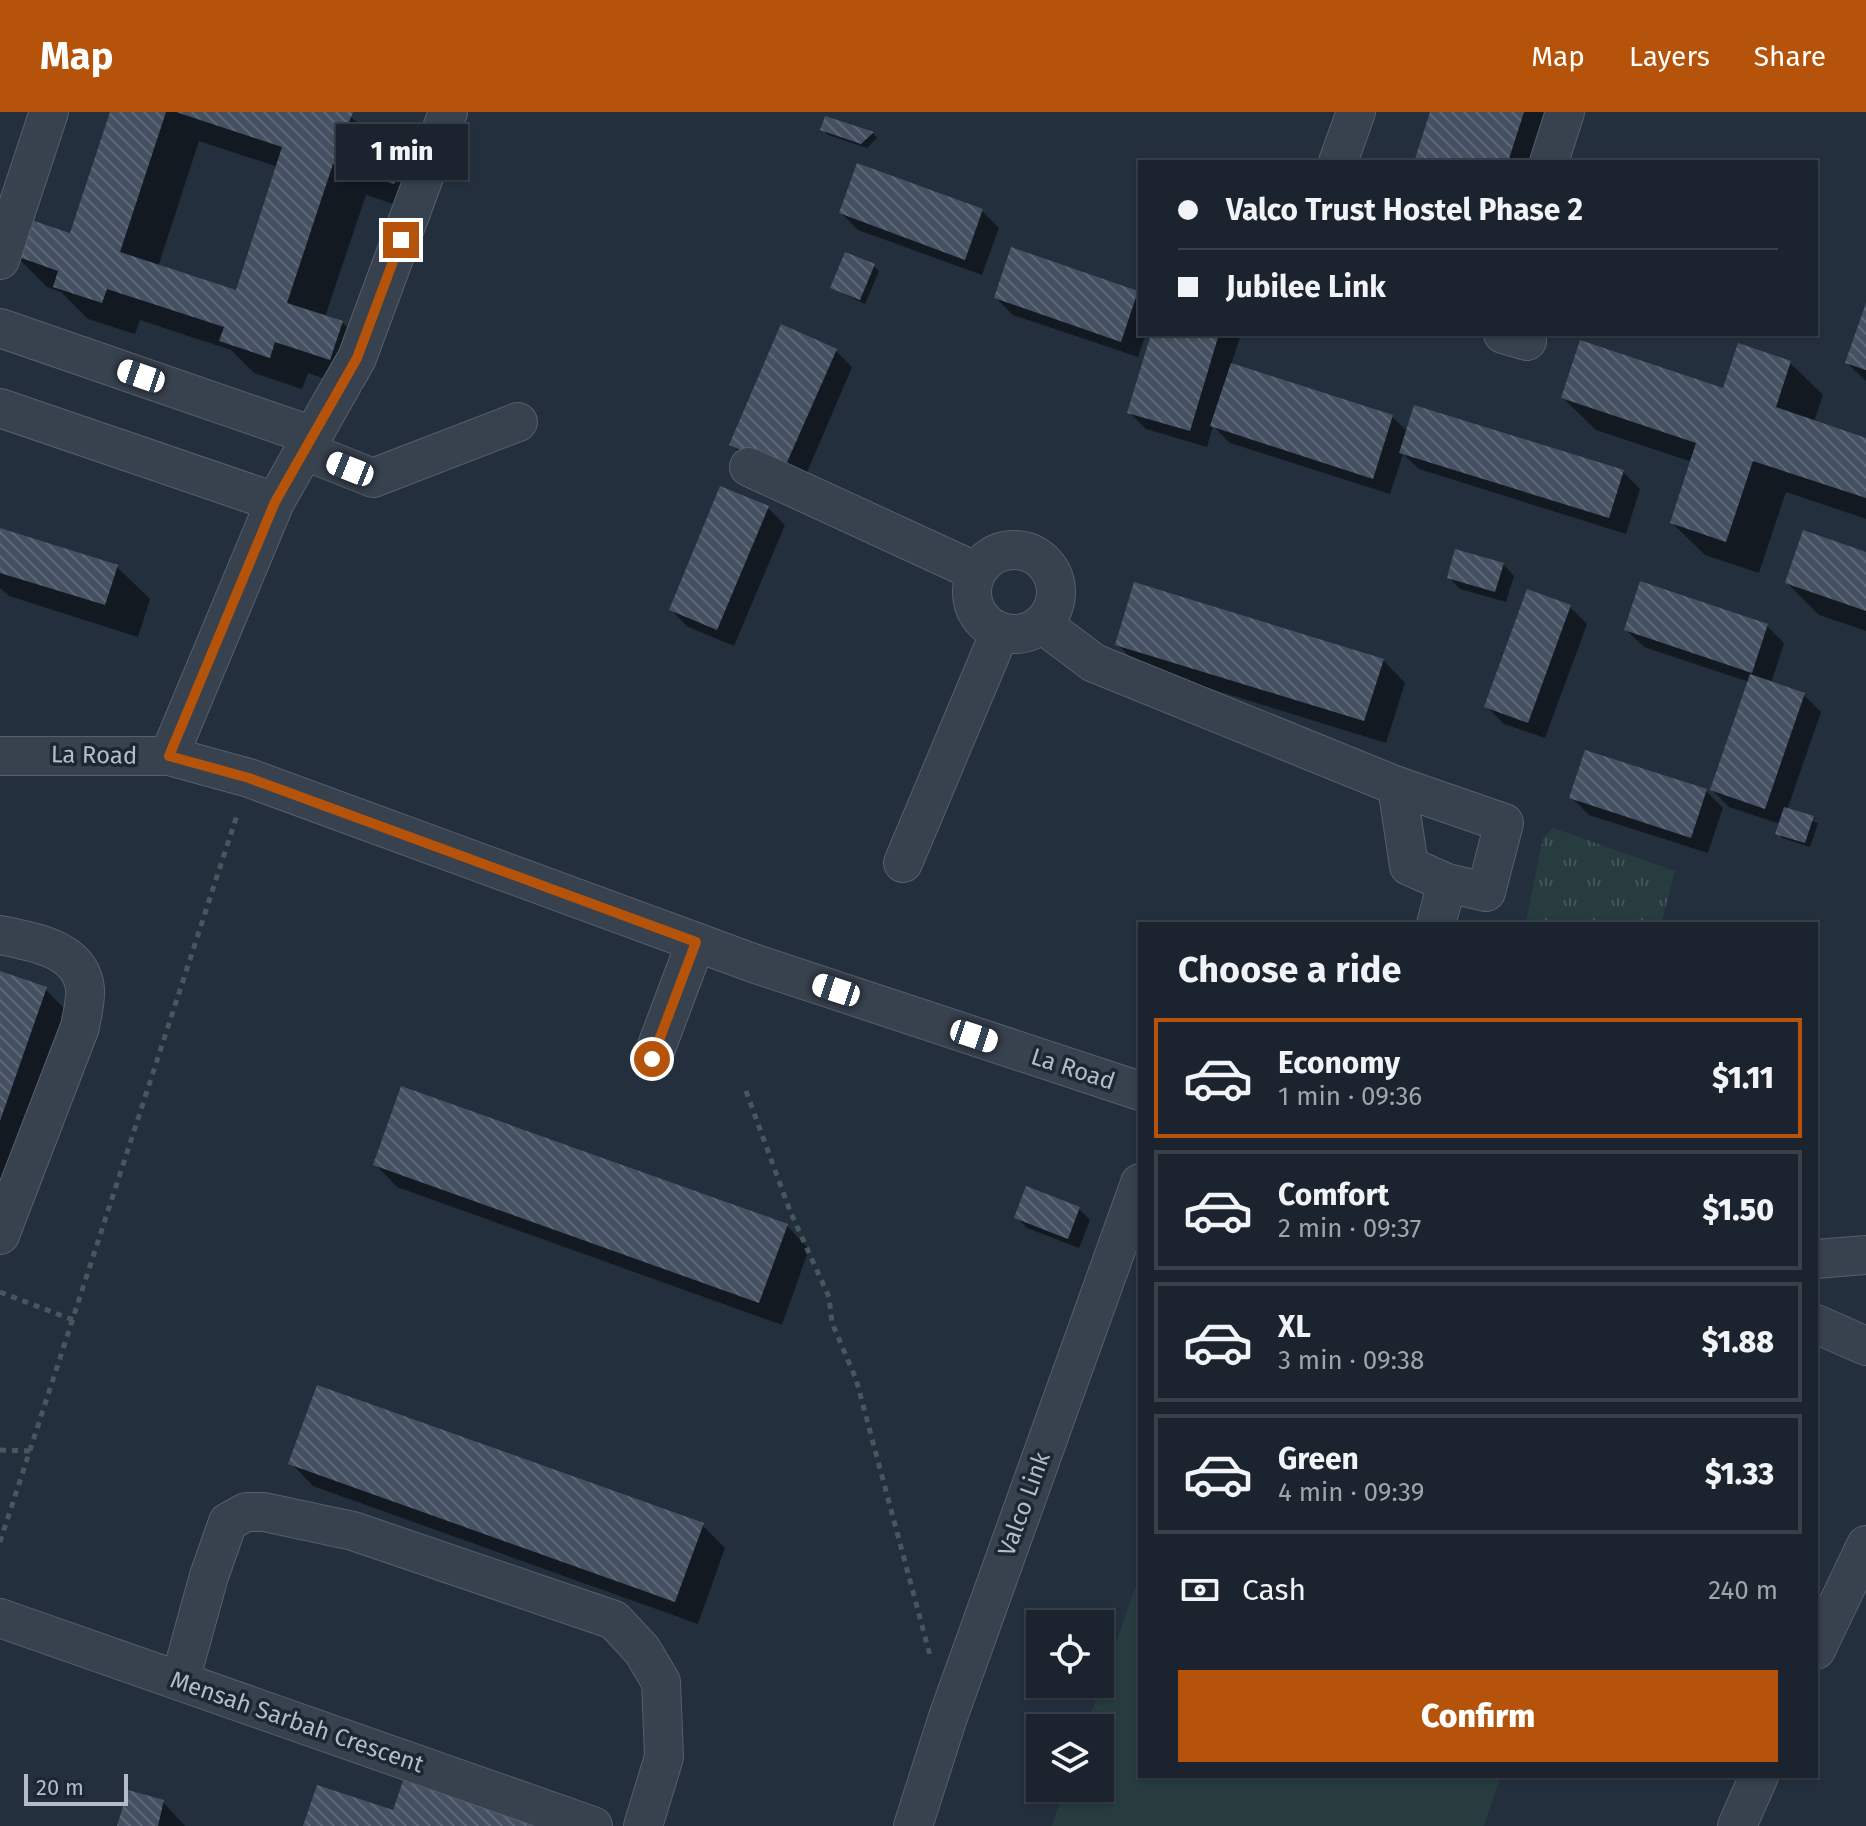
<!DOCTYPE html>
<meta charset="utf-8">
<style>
body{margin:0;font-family:"Fira Sans",sans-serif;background:#282f3a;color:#f1f3f6;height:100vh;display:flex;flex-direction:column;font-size:30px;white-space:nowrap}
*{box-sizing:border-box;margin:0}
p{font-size:26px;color:#a0a4aa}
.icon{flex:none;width:44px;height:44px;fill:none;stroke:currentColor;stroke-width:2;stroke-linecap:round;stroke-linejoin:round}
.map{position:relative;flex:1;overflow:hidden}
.sheet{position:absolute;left:1138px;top:810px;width:680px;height:856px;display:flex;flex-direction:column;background:#1b232e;border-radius:0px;box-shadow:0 2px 6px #0004,0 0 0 2px #39404a}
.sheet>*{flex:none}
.top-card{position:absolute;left:1138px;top:48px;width:680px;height:176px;border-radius:0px;box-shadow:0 2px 6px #0004,0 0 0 2px #39404a;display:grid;align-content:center;height:176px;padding:0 40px;background:#1b232e}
.tools{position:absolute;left:1026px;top:1498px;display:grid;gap:16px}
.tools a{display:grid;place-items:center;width:88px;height:88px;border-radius:0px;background:#1b232e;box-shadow:0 2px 6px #0004,0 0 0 2px #39404a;font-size:40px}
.scale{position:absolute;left:24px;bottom:20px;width:104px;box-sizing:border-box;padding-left:8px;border:4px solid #b4bcc9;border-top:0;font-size:22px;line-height:28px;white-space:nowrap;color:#b4bcc9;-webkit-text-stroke:6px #1d2633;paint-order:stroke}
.end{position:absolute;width:36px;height:36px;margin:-18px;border:10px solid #b45309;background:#fff;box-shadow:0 0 0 4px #fff}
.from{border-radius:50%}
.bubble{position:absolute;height:56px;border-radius:0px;background:#1b232e;box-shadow:0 2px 6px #0004,0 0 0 2px #39404a;font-size:26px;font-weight:800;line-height:56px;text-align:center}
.car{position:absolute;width:24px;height:48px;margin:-24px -12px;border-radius:10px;box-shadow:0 0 6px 2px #0007;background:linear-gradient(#fff 24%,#345 0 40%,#fff 0 76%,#345 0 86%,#fff 0)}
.top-card b{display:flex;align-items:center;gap:28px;height:76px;font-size:30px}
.top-card b+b{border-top:2px solid #39404a}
.top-card i{width:20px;height:20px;background:#f1f3f6}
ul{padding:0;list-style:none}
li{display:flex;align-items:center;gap:24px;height:120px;margin:0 16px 12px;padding:0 24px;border:4px solid #39404a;border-radius:0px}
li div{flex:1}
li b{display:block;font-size:30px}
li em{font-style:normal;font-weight:800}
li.current{border-color:#b45309}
li>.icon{width:72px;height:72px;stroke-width:1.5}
h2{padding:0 40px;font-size:36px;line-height:96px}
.pay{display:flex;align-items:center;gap:20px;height:88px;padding:0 40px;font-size:30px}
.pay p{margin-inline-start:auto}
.cta{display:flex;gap:16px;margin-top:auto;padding:16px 40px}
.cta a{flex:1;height:92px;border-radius:0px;background:#b45309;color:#fff;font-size:32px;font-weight:800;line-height:92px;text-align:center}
header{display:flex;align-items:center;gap:48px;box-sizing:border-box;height:112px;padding:0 40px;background:#b45309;color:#fff}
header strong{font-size:38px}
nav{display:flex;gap:44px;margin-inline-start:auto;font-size:28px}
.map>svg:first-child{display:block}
</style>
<header>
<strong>Map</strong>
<nav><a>Map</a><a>Layers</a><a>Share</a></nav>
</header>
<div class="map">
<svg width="1866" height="1714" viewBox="0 0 1866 1714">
<defs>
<pattern id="grass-tufts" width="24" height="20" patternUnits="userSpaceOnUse" patternTransform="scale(2)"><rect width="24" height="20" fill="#263c3f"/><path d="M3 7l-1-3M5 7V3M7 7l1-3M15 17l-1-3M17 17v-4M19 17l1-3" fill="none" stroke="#435659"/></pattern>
<pattern id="building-back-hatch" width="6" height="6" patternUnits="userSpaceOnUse" patternTransform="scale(2)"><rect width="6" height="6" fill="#455162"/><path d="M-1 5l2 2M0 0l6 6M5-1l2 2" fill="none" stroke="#5d6877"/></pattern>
</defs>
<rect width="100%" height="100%" fill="#242f3e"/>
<path fill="url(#grass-tufts)" d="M1553 716 1675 759 1661 812 1526 809 1543 726Z"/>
<path fill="#263c3f" d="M1140 1462V1664H1501L1484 1714H1052L1065 1676H1100V1616H1086Z"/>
<g fill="#0007" fill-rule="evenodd">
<path d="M112 0H345L372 23 406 34 439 67 427 103 366 83 325 205 342 210 374 243 362 280 308 261 302 277 254 261 231 238 140 208 135 222 88 207 61 180 47 175 15 143 71 123ZM199 29 278 55 237 181 158 155Z"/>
<path d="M1432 0H1576L1550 50H1416Z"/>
<path d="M826 7 873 21 877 26 867 36 828 23 823 18Z"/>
<path d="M982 99 999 116 982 163 858 118 841 101Z"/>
<path d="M874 154 879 159 865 192 832 176Z"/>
<path d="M1137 181 1140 222H1146L1138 245 1013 203 996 186Z"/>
<path d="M1866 195V269L1847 251Z"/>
<path d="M1153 222H1241L1231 253 1392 305 1408 320 1623 360 1640 377 1626 422 1419 357 1403 342 1390 382 1230 331 1213 314 1207 335 1146 317 1129 300Z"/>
<path d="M835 238 852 255 802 372 748 349 731 332Z"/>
<path d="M1790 251 1823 283 1814 310 1866 327V407L1786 380 1759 461 1705 443 1672 411 1692 350 1596 318 1563 286 1724 279Z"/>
<path d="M768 396 785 413 734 534 688 515 671 498Z"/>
<path d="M0 418 117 455 150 487 138 525 9 484 0 476Z"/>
<path d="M1866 442V519L1819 503 1787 471Z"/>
<path d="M1503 452 1514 464 1506 490 1460 477 1449 466Z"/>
<path d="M1570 495 1587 512 1545 626 1504 612 1487 595Z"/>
<path d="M1767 514 1784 531 1771 571 1804 583 1821 600 1787 698 1818 711 1810 735 1782 726 1777 721 1780 712 1729 695 1712 678 1749 570 1644 535 1626 518Z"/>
<path d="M1117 532 1383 548 1405 571 1386 631 1140 555Z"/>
<path d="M1706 679 1723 696 1708 741 1589 703 1572 686Z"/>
<path d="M0 861 45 877 78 910 0 1136Z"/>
<path d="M375 1052 787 1114 809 1137 782 1213 397 1075Z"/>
<path d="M1079 1097 1090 1108 1079 1136 1027 1116 1016 1105Z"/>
<path d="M291 1351 702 1413 725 1436 698 1512 313 1374Z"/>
<path d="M163 1690 185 1714H119Z"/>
</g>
<g fill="url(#building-back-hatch)">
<path d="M110 0H166L120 140 236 178 282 35 176 0H353L348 13 407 32 394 72 333 52 287 191 343 209 330 248 275 230 270 246 219 229 224 215 107 177 102 191 53 175 58 159 13 143 25 106 70 121Z"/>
<path d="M1430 0H1524L1508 50H1414Z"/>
<path d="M825 4 874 20 861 32 820 18Z"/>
<path d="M857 51 983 97 965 148 839 101Z"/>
<path d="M1011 135 1138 179 1121 230 994 186Z"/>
<path d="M845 140 875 152 860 188 830 176Z"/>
<path d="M1866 191V258L1845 251Z"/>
<path d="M781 212 837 237 784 357 729 333Z"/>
<path d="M1151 222H1219L1190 319 1127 301Z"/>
<path d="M1580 228 1723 276 1738 231 1791 249 1776 295 1866 326V386L1753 349 1726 430 1670 411 1696 331 1561 286Z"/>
<path d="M1231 251 1393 303 1373 367 1210 314Z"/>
<path d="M1414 293 1624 358 1609 406 1399 341Z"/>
<path d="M720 374 769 394 717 518 669 498Z"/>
<path d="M0 416 118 453 105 493 0 461Z"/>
<path d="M1803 418 1866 440V499L1785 471Z"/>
<path d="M1455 437 1504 451 1495 480 1447 466Z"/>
<path d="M1640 469 1768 512 1752 561 1624 518Z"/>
<path d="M1134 470 1384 547 1364 609 1115 533Z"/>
<path d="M1527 477 1571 493 1528 611 1484 595Z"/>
<path d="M1750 562 1805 581 1765 697 1710 678Z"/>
<path d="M1585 638 1707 677 1691 726 1569 686Z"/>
<path d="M1784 695 1814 704 1805 731 1775 722Z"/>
<path d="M0 859 47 875 0 1009Z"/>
<path d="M401 974 788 1112 759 1191 373 1053Z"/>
<path d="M1026 1074 1080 1095 1068 1127 1014 1106Z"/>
<path d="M317 1273 704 1411 675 1490 288 1352Z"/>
<path d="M404 1666 545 1714H303L317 1673 393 1698Z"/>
<path d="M128 1678 164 1688 158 1714H117Z"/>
</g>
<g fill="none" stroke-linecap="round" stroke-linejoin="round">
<defs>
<g id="minor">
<path d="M1338 50 1356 0"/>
<path d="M1549 50 1565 0"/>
<path d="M0 148 49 0"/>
<path d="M0 216 310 323"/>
<path d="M1503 222 1527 229"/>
<path d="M0 296 275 390"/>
<path d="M303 338 373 366 518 310"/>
<path d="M749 355 977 460"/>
<circle cx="1014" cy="480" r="42"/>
<path d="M1042 512 1094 551 1397 674"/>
<path d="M0 644H169L249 666 753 851 1140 979"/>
<path d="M169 644 275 390 357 246 448 0"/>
<path d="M1397 674 1504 711 1486 780 1447 771 1409 754Z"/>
<path d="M903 751 1000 520"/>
<path d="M1436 812 1447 771"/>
<path d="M0 823C32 830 81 836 85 877 86 889 82 903 80 915L0 1123"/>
<path d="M652 947 696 830"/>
<path d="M1816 1147 1866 1143"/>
<path d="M1816 1212 1866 1234"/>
<path d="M0 1506 593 1714"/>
<path d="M1816 1538 1866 1433"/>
<path d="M180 1569 209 1464 228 1410 246 1400H264L353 1419 614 1508 642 1538 661 1570 664 1645 643 1714"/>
<path d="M913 1714 948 1605 1140 1071"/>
<path d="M1737 1714 1759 1664"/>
</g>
</defs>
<use href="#minor" stroke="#565f6c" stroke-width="40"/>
<g stroke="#44595c" stroke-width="5" stroke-dasharray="6 6" stroke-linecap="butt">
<path d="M746 979 790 1099 829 1185 832 1211 856 1267 931 1547"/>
<path d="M0 1180 73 1208"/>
<path d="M0 1338 30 1339"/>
<path d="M0 1430 238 700"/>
</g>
<use href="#minor" stroke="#38414e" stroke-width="38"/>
</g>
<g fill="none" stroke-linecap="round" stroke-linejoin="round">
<path stroke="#b45309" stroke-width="10" d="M401 128 357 246 275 390 169 644 249 666 696 830 652 947"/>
</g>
<g text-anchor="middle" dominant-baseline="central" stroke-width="7" stroke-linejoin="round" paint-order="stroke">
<g font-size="24" fill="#b4bcc9" stroke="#1d2633">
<text transform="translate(94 643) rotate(1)">La Road</text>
<text transform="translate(1073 957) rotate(18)">La Road</text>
<text transform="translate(1024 1392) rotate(-70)">Valco Link</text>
<text transform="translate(297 1610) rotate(19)">Mensah Sarbah Crescent</text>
</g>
</g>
</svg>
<div class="tools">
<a><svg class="icon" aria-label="locate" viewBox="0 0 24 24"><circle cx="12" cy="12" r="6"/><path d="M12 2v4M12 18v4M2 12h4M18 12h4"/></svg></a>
<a><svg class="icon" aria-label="layers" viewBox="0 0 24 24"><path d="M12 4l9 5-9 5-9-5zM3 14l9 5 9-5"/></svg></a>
</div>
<div class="scale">20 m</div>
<i class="end from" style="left:652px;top:947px"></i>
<i class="end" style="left:401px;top:128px"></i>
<div class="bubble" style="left:336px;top:12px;width:132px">1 min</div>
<i class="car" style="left:141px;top:264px;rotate:289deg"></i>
<i class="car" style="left:350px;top:357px;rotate:292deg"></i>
<i class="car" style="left:836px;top:878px;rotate:288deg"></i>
<i class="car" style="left:974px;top:924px;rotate:108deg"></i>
<div class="top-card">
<b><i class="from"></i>Valco Trust Hostel Phase 2</b>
<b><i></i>Jubilee Link</b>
</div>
<section class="sheet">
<h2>Choose a ride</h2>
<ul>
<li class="current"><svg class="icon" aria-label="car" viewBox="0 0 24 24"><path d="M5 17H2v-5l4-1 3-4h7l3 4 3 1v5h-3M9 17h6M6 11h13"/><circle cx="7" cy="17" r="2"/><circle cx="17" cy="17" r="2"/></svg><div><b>Economy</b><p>1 min · 09:36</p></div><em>$1.11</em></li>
<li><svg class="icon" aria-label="car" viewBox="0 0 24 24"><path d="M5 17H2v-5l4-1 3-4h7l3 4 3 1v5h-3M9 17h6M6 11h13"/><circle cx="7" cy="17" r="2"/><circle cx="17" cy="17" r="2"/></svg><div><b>Comfort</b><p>2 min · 09:37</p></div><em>$1.50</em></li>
<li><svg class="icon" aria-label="car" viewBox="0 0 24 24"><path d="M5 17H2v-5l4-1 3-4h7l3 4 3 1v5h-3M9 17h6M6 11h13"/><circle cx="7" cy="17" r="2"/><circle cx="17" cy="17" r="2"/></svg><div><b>XL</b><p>3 min · 09:38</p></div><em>$1.88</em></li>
<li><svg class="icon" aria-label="car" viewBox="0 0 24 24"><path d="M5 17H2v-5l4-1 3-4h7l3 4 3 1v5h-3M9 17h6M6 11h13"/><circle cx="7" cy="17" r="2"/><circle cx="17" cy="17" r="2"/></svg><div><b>Green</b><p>4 min · 09:39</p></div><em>$1.33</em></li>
</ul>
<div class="pay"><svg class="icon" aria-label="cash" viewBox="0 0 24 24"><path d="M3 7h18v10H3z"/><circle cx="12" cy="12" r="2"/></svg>Cash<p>240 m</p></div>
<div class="cta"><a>Confirm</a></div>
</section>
</div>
